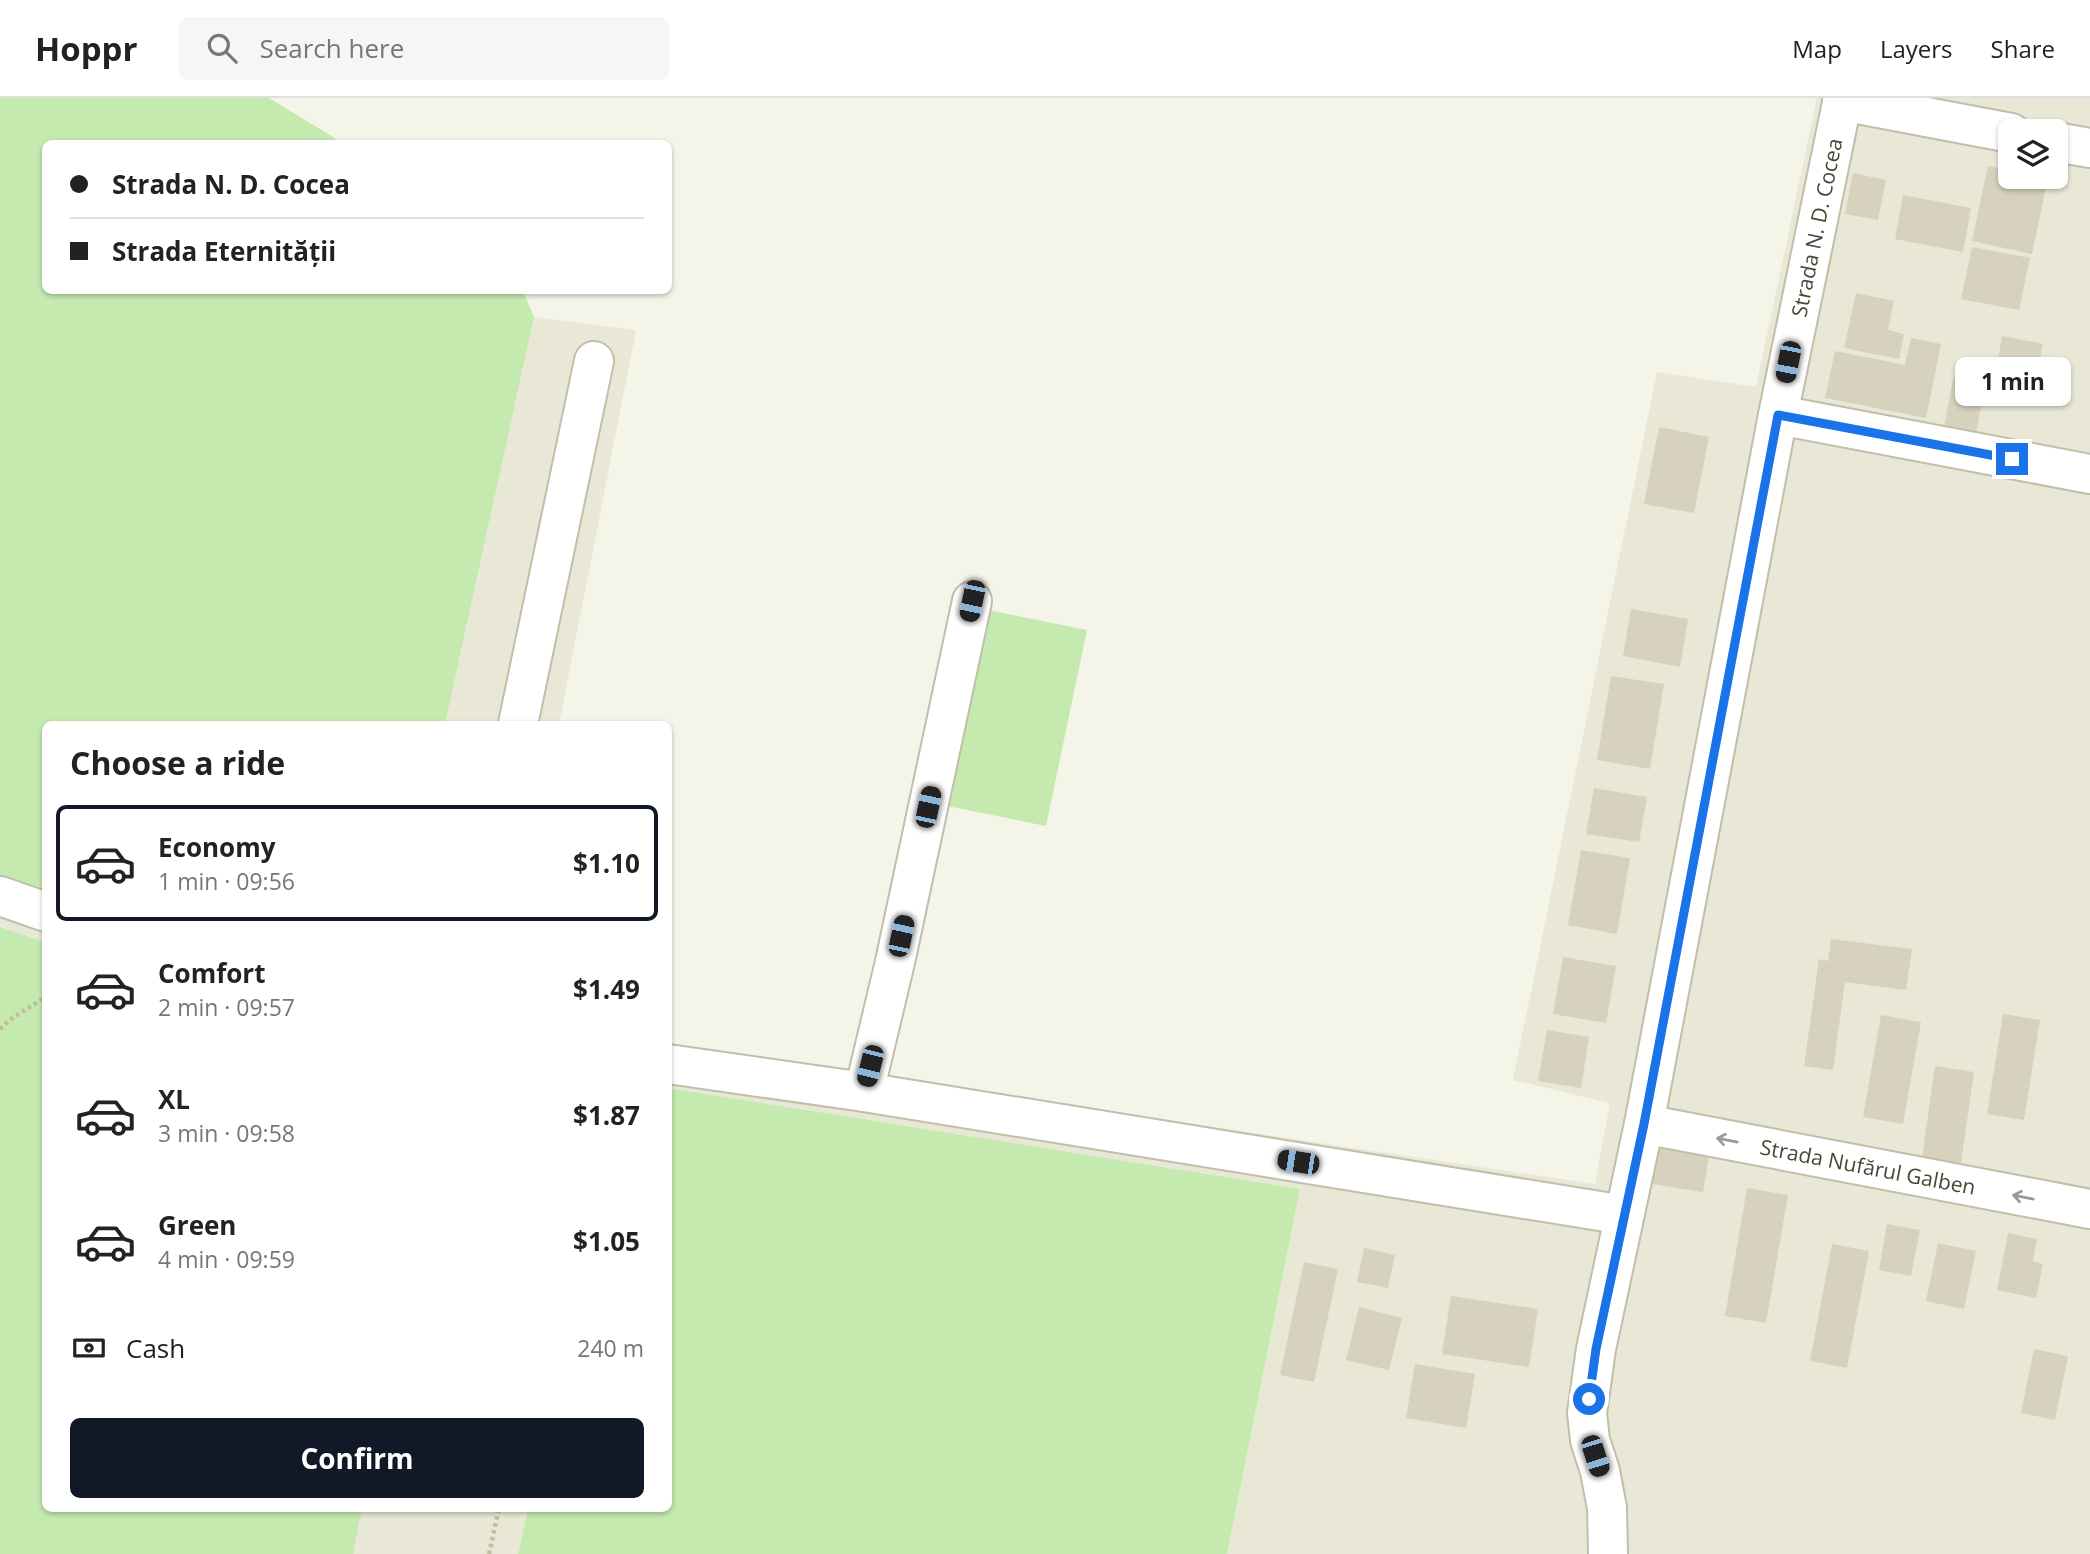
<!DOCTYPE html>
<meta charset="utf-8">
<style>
body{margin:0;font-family:"Open Sans",sans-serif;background:#f6f6f6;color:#222;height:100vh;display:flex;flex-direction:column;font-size:26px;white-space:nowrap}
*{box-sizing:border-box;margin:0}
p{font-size:23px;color:#767676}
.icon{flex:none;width:38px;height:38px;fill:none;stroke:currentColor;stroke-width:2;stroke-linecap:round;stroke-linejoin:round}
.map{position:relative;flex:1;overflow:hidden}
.side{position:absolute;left:42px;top:623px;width:630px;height:791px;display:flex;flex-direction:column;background:#fff;border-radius:10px;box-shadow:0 2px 5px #0004}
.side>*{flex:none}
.banner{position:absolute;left:42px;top:42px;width:630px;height:154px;border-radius:10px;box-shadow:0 2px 5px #0004;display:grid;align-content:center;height:154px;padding:0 28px;background:#fff}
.fabs{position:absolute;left:1998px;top:21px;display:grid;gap:14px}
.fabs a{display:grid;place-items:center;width:70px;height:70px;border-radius:10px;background:#fff;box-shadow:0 2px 5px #0004;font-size:35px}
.end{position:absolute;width:32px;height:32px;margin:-16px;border:9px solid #1a73e8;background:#fff;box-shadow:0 0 0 4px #fff}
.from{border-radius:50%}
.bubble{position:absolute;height:49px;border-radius:10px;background:#fff;box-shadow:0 2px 5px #0004;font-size:23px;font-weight:700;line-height:49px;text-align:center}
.car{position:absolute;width:21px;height:42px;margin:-21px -10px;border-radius:9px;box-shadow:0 0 5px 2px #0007;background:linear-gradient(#222 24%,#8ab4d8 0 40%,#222 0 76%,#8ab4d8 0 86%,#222 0)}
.banner b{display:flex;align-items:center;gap:24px;height:66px;font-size:26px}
.banner b+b{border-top:2px solid #e0e0e0}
.banner i{width:18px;height:18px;background:#222}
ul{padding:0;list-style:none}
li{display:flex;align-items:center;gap:21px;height:116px;margin:0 14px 10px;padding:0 14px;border:4px solid transparent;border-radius:10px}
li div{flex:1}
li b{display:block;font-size:26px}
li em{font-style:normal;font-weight:700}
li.on{border-color:#111827}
li>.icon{width:63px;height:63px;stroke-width:1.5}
h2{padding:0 28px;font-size:32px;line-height:84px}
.pay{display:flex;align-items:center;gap:18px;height:77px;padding:0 28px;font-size:26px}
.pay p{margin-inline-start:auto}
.button{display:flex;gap:14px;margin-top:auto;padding:14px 28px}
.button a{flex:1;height:80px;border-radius:10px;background:#111827;color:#fff;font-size:28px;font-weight:700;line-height:80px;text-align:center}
header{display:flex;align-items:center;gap:42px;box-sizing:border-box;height:98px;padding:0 35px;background:#fff;border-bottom:2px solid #e0e0e0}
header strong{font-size:33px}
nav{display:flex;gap:38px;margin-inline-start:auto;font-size:24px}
.search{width:490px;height:63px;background:#f6f6f6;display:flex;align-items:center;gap:18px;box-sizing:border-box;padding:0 24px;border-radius:10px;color:#767676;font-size:26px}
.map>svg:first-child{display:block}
</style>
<header>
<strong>Hoppr</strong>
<div class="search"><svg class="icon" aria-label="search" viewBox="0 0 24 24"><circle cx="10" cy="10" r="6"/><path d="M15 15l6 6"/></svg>Search here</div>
<nav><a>Map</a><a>Layers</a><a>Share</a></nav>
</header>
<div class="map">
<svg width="2090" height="1456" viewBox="0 0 2090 1456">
<rect width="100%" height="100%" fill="#f5f4e8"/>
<g fill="#e9e7d6" fill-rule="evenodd">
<path d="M1817 0H2090V1456H1227L1300 1091 669 990 668 945 851 975 1595 1086 1610 1005 1513 982 1657 274 1756 289ZM2011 33H2056V79H2011Z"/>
<path d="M534 219 636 232 559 626H445Z"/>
<path d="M0 779 45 794V844L0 829Z"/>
<path d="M362 1411V1410L528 1411 518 1456H353Z"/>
</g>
<g fill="#c4eab0">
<path d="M0 0H269L343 45 46 46V192L523 193 534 219 445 626H46L45 794 0 779Z"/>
<path d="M983 511 1087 532 1046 728 942 707Z"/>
<path d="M0 829 45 844 46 1410 362 1411 353 1456H0Z"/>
<path d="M669 990 1300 1091 1227 1456H518L528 1411 668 1410Z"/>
</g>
<g fill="#d7d2bd">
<path d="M1988 68 2011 72V79L2048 80 2032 156 1972 143Z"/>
<path d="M1853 75 1886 82 1878 122 1845 116Z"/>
<path d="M1903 97 1971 110 1963 154 1895 141Z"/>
<path d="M1972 149 2030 160 2019 212 1961 201Z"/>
<path d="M1856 195 1894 203 1888 232 1904 236 1899 261 1844 250Z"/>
<path d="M2002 238 2043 246 2037 276 1997 268Z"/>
<path d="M1911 240 1941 246 1926 320 1825 300 1835 253 1905 267Z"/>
<path d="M1953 281 1985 287 1976 335 1944 329Z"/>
<path d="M1659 329 1709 339 1694 415 1644 406Z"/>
<path d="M1631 511 1688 521 1680 569 1623 558Z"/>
<path d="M1611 578 1664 586 1650 671 1597 662Z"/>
<path d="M1594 690 1647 699 1639 744 1586 736Z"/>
<path d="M1581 752 1630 760 1617 836 1568 827Z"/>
<path d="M1831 841 1912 851 1906 892 1845 884 1833 972 1804 968 1819 861 1828 863Z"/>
<path d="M1563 859 1616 868 1606 925 1553 916Z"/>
<path d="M2003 916 2040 922 2024 1022 1987 1016Z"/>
<path d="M1881 917 1921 924 1903 1026 1863 1019Z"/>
<path d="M1547 932 1589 939 1581 990 1538 983Z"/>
<path d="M1935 968 1974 974 1961 1065 1922 1060Z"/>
<path d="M1657 1050 1709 1058 1703 1094 1652 1086Z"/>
<path d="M1747 1090 1788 1097 1766 1225 1725 1218Z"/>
<path d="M1887 1126 1920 1132 1911 1178 1879 1172Z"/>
<path d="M2008 1135 2037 1141 2033 1163 2043 1166 2036 1200 1997 1192Z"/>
<path d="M1938 1145 1976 1153 1964 1211 1926 1203Z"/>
<path d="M1832 1146 1869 1153 1847 1270 1810 1263Z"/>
<path d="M1364 1150 1395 1157 1388 1190 1357 1184Z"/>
<path d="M1304 1164 1338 1171 1314 1284 1280 1277Z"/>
<path d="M1451 1198 1538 1211 1529 1269 1442 1256Z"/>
<path d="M1359 1209 1402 1220 1389 1272 1346 1262Z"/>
<path d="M2034 1251 2068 1258 2055 1322 2021 1315Z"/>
<path d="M1415 1266 1475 1276 1466 1330 1406 1320Z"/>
</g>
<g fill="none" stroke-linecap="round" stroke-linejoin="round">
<defs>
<g id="minor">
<path d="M1842 3 2011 35"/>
<path d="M2056 44 2090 50"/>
<path d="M1778 317 2090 376"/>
<path d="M518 626 594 263"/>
<path d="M0 798 46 814"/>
<path d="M668 966 864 994 1624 1117"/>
<path d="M864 994 895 864 972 503"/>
<path id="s1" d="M1644 1026 2090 1111"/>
<path id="s2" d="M1608 1456 1607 1410 1600 1373 1590 1342 1587 1315 1596 1251 1644 1026 1778 317 1843 0"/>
</g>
</defs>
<use href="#minor" stroke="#c1beaa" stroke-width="42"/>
<g stroke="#c3bd9b" stroke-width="4.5" stroke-dasharray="3.5 3.5" stroke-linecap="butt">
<path d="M0 931 12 920 46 899"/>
<path d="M489 1456 499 1410"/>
</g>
<use href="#minor" stroke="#fff" stroke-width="38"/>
</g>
<defs><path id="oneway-shaft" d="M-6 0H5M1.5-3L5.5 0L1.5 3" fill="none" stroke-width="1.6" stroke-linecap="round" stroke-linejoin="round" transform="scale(1.75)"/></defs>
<g stroke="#9b9991">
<use href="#oneway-shaft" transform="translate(1727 1042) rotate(-169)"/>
<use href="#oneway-shaft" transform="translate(2023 1099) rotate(-169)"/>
</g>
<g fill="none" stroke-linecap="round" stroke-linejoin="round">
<path stroke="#1a73e8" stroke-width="9" d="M1589 1301 1596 1251 1644 1026 1778 317 2012 361"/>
</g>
<g text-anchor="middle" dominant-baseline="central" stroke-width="5" stroke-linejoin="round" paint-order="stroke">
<g font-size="21" fill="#494537" stroke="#fff">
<text stroke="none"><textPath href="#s2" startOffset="1351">Strada N. D. Cocea</textPath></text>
<text stroke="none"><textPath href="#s1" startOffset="228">Strada Nufărul Galben</textPath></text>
</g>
</g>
</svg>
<div class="fabs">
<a><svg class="icon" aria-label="layers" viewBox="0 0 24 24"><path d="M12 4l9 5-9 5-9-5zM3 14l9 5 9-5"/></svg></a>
</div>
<i class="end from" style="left:1589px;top:1301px"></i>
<i class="end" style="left:2012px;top:361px"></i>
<div class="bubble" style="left:1955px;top:259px;width:116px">1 min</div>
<i class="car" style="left:1788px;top:264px;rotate:191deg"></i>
<i class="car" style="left:972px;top:503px;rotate:192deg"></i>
<i class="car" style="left:928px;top:709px;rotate:12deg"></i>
<i class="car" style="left:901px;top:838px;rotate:12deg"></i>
<i class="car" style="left:870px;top:968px;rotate:194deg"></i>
<i class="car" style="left:1298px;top:1064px;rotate:279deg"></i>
<i class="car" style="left:1595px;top:1358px;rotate:162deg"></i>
<div class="banner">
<b><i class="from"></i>Strada N. D. Cocea</b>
<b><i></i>Strada Eternității</b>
</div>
<section class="side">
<h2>Choose a ride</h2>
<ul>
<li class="on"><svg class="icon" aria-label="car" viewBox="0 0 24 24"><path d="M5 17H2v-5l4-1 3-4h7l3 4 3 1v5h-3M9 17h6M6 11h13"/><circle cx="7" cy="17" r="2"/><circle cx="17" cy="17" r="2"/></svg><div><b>Economy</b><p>1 min · 09:56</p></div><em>$1.10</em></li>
<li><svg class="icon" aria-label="car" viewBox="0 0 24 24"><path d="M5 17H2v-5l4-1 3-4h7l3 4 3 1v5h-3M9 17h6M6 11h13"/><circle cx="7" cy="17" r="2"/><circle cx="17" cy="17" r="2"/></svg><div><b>Comfort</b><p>2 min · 09:57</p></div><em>$1.49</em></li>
<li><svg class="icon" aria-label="car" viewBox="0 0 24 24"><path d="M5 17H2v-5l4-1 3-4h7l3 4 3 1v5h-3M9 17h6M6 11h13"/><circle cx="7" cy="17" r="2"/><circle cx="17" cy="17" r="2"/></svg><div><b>XL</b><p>3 min · 09:58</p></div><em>$1.87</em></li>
<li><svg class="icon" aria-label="car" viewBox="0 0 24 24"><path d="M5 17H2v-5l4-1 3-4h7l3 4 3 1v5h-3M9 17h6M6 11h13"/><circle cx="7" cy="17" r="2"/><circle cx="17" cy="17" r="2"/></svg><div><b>Green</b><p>4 min · 09:59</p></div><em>$1.05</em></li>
</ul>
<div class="pay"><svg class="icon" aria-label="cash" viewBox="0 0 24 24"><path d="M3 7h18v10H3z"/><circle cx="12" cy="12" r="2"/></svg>Cash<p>240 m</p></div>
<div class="button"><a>Confirm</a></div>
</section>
</div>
